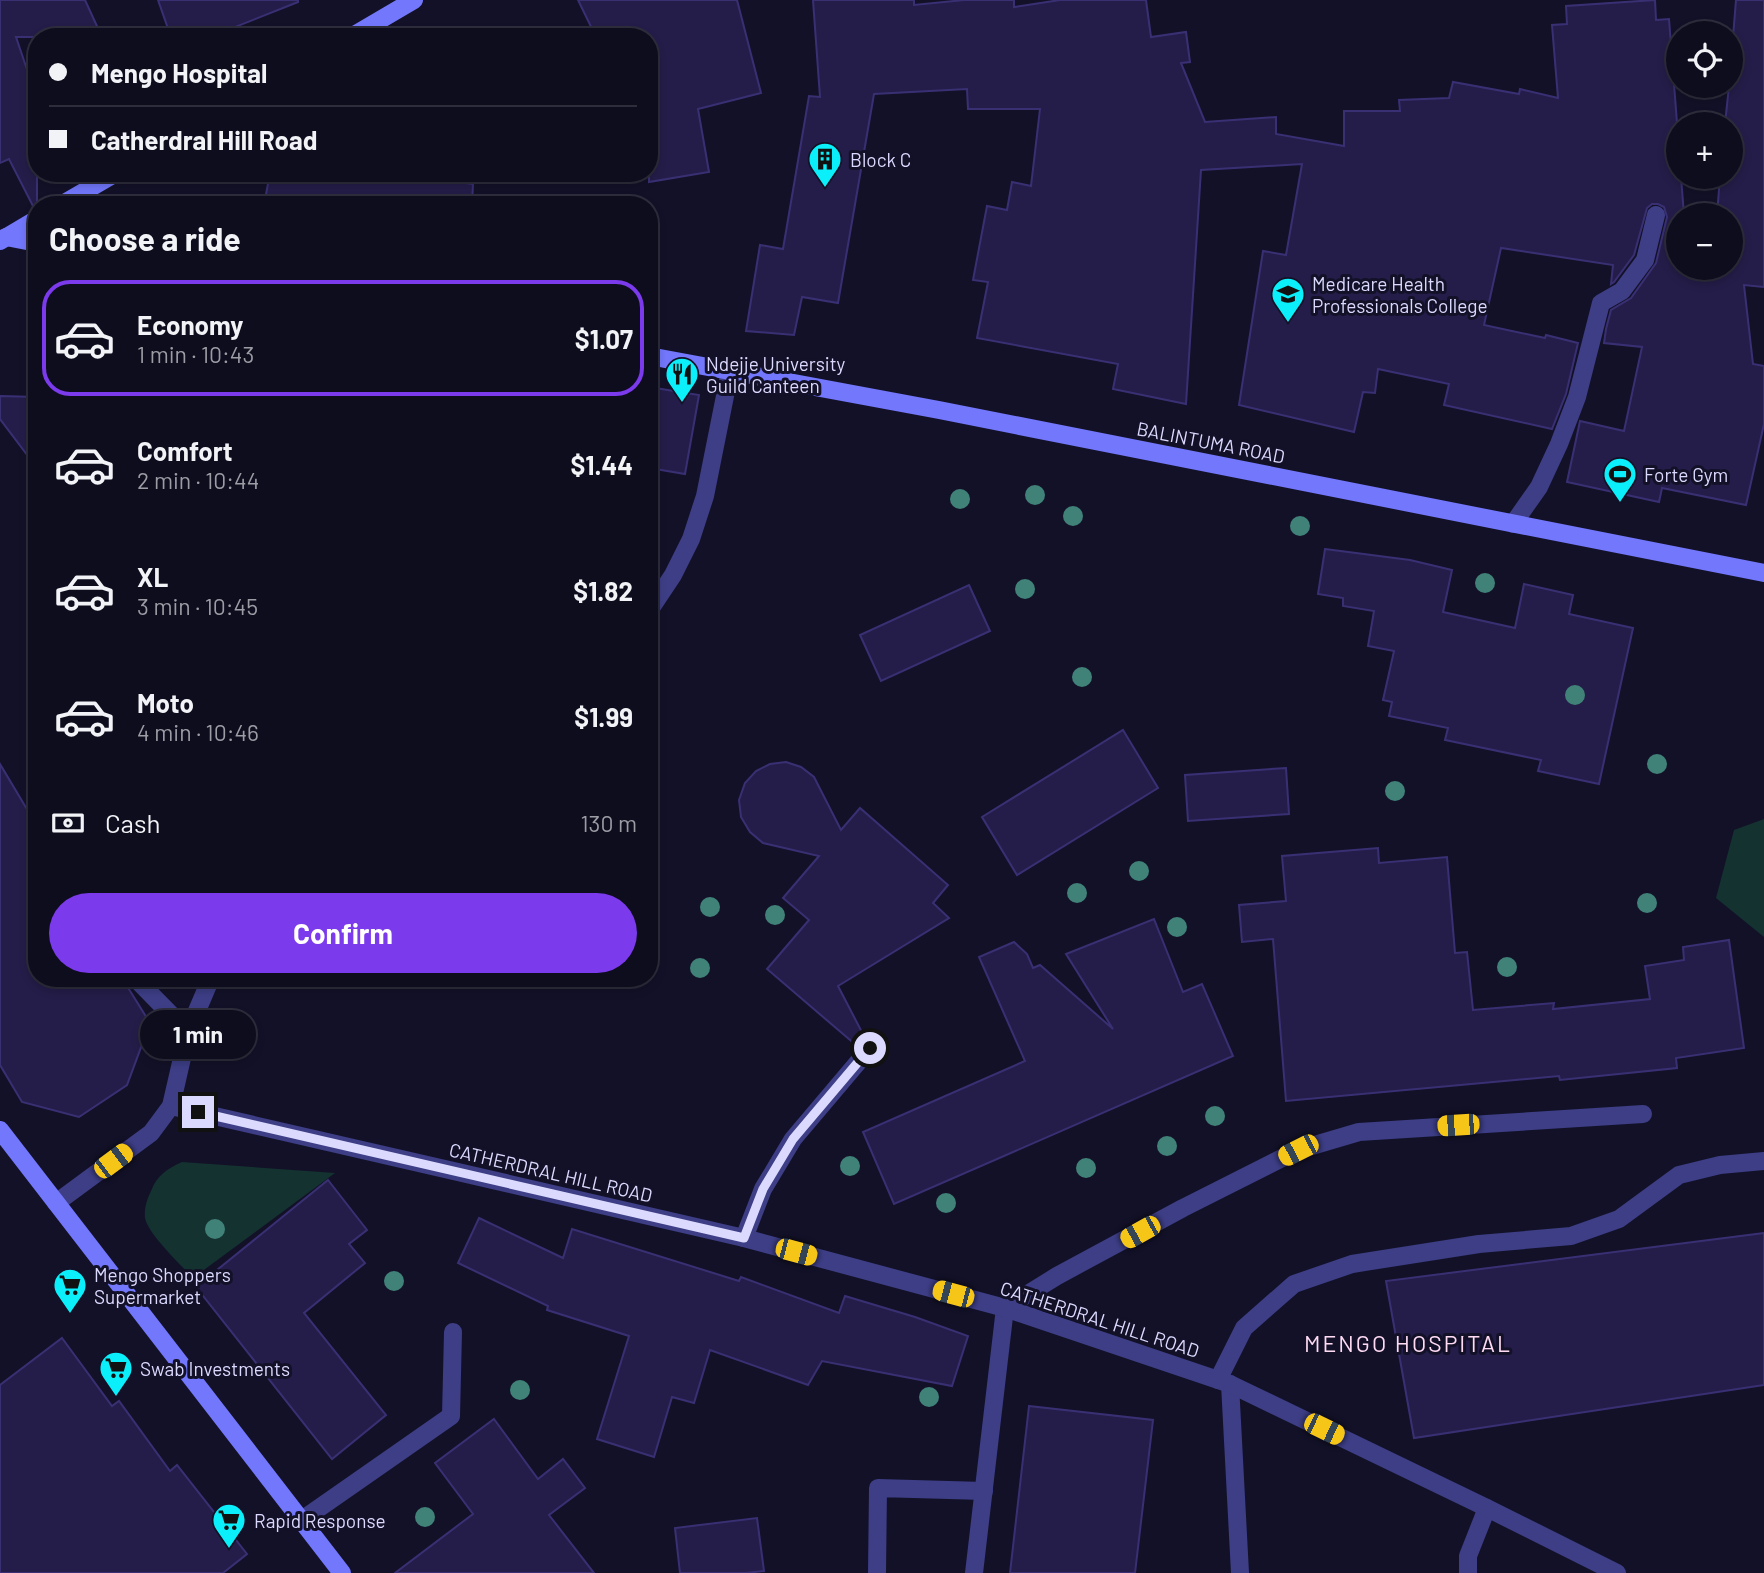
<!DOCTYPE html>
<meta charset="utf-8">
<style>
body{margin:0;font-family:Barlow,sans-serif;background:#171627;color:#f1f3f6;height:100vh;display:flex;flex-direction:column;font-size:26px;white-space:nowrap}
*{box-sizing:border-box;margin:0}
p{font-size:23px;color:#9b9ca4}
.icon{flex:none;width:38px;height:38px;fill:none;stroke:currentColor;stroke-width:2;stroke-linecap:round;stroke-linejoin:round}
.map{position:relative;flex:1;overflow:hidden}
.side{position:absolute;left:28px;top:196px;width:630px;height:791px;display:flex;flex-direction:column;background:#0e0d1e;border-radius:28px;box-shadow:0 4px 10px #0003,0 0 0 2px #2e2d3c}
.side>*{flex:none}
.banner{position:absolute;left:28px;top:28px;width:630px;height:154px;border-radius:28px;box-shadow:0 4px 10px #0003,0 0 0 2px #2e2d3c;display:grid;align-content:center;height:154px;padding:0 21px;background:#0e0d1e}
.fabs{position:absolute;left:1666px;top:21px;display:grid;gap:14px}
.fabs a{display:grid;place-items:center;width:77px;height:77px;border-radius:50%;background:#0e0d1e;box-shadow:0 4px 10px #0003,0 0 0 2px #2e2d3c;font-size:35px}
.end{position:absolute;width:32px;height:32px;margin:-16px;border:9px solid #dbd9fe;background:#111;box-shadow:0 0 0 4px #111}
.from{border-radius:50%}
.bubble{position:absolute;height:49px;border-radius:24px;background:#0e0d1e;box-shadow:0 4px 10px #0003,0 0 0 2px #2e2d3c;font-size:23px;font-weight:700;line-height:49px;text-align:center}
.car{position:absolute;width:21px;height:42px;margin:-21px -10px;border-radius:9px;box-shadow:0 0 5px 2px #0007;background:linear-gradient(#f5c518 24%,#345 0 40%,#f5c518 0 76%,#345 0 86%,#f5c518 0)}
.banner b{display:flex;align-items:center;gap:24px;height:66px;font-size:26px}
.banner b+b{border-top:2px solid #2e2d3c}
.banner i{width:18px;height:18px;background:#f1f3f6}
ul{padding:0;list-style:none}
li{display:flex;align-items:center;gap:21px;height:116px;margin:0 14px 10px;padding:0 7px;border:4px solid transparent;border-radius:28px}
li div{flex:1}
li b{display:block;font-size:26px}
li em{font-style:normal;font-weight:700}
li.selected{border-color:#7c3aed}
li>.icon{width:63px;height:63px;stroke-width:1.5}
h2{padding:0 21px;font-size:32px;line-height:84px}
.pay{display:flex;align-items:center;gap:18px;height:77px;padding:0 21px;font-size:26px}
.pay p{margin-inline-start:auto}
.button{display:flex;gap:14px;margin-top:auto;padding:14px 21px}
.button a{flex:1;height:80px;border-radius:42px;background:#7c3aed;color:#fff;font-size:28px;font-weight:700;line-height:80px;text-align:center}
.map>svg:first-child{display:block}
</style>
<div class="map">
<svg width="1764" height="1573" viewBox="0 0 1764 1573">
<rect width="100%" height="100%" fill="#131128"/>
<g fill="#143230">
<path d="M1764 819V937L1716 898 1734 830Z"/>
<path d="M182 1162 335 1173 193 1278C181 1265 148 1234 145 1218 144 1208 147 1199 151 1191 157 1175 167 1169 182 1162Z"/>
</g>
<g fill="#241d49" stroke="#393074" stroke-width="2">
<path d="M0 0H85L102 37H16L37 99V208H34L9 159 0 163Z"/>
<path d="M158 0H298V2L210 37H171Z"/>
<path d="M578 0H737L761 93 698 109 709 172 649 182V37H596Z"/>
<path d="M813 0H914V5L964 0H1014V7L1060 0H1146L1151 37 1186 32 1190 62 1181 63 1205 122 1276 117V134L1344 146V111H1400L1399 100 1449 98 1453 82 1519 94 1520 89 1558 98 1552 25 1567 24 1566 6 1655 0 1656 20 1669 19 1678 136V177H1681L1684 215H1678V268H1731V215H1717L1720 177H1731V124H1725L1729 86H1731V62L1736 0H1764V287L1744 285 1753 364 1764 366V424L1746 505 1662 488 1659 502 1567 482 1580 421 1624 431 1642 347 1604 343 1606 329 1611 310 1631 298 1656 263 1667 217 1664 207 1658 204H1652L1647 208 1634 255 1614 282 1611 284 1613 265 1501 248 1484 325 1545 338 1546 335 1578 343 1566 394 1552 429 1444 405 1449 384 1378 369 1375 393 1363 392 1354 432 1239 405 1263 251 1286 255 1302 164 1201 170 1186 404 1113 389 1118 364 977 338 988 282 973 280 987 206 1007 210 1012 182 1031 186 1040 109H968L967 89 874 94 838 303 802 297 794 335 746 331 760 245 783 249 809 96 820 97Z"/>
<path d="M270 173H389L473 184 472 205H264Z"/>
<path d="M649 387 699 395 685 474 649 468Z"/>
<path d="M0 396 37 397V468L0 419Z"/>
<path d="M1325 549 1410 560 1452 570 1443 612 1515 628 1524 584 1573 595 1569 614 1633 628 1599 784 1538 771 1541 760 1445 740 1448 728 1389 716 1392 702 1383 700 1394 651 1368 646 1374 611 1343 606V598L1318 594Z"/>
<path d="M969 585 990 631 881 681 860 635Z"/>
<path d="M1123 730 1158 788 1017 875 982 817Z"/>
<path d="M786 762 801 767 814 777 841 830 860 808 948 885 933 903 949 918 838 986 865 1038 857 1046 767 969 809 920 783 898 819 856 763 843 750 832 741 817 739 800 745 783 756 771 770 764Z"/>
<path d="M0 764 37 826V978H122L150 1023 127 1085 79 1117 22 1102 0 1065Z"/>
<path d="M1286 768 1289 814 1188 821 1185 775Z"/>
<path d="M1378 848 1379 863 1447 857 1455 953 1467 952 1473 1010 1554 1003 1553 1009 1650 999 1645 966 1684 960 1683 947 1729 940 1744 1048 1676 1058 1677 1068 1560 1080 1559 1076 1286 1101 1273 939 1242 942 1239 905 1286 901 1282 856Z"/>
<path d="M1154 919 1183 992 1202 984 1233 1056 894 1204 863 1132 1025 1061 979 957 1014 942 1027 954 1033 968 1040 965 1113 1029 1066 954Z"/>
<path d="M328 1180 367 1230 349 1244 365 1263 304 1313 386 1415 332 1459 196 1287Z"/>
<path d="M479 1218 563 1258 572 1229 739 1281 741 1277 839 1313 845 1296 915 1317 968 1336 952 1386 822 1361 808 1385 710 1350 694 1403 672 1397 654 1457 597 1439 629 1336 547 1310 548 1306 458 1263Z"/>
<path d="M1764 1233V1385L1414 1438 1386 1281Z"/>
<path d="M62 1338 112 1406 119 1401 170 1471 177 1465 247 1554 223 1573H0V1385Z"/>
<path d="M1029 1406 1153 1420 1135 1573H1010Z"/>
<path d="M494 1419 538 1479 563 1459 585 1488 549 1515 594 1573H395L473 1514 435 1463Z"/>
<path d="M757 1518 764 1571 746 1573H680L675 1528Z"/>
</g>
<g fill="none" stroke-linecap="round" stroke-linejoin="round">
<g stroke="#3d3e86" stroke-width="18">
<path d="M135 978 188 1032"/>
<path d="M744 1238 763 1189 793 1139 870 1048"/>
<path d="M1230 1384 1240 1573"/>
<path d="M302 1520 451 1416 453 1332"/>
<path d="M877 1573 878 1488 984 1491"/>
<path d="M974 1573 1005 1308 1057 1276 1183 1208 1298 1150 1359 1132 1643 1114"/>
<path d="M1468 1573V1556L1487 1508"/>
</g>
<g stroke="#3d3e86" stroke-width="18">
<path d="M1513 524 1539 487 1559 444 1577 397 1601 303 1622 291 1645 260 1656 215"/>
<path d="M649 611 673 575 691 539 705 496 730 371"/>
<path d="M171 1106 744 1238 1005 1308 1230 1384 1487 1508 1617 1573"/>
<path d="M56 1203 151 1133 171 1106 188 1032 211 978"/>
<path d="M1218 1380 1244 1328 1294 1284 1352 1264 1479 1244 1571 1236 1619 1219 1679 1175 1720 1165 1764 1161"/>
</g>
<g stroke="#7277fc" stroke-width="18">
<path d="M351 37 414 0"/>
<path d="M61 205 116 173"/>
<path d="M6 237 37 243"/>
<path d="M0 241 37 219"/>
<path d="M649 356 939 410 1764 573"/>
<path d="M0 1130 342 1573"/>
</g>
</g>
<g fill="#408278">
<circle cx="1035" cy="495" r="10"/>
<circle cx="960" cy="499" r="10"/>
<circle cx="1073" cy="516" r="10"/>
<circle cx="1300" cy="526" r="10"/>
<circle cx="1485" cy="583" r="10"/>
<circle cx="1025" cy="589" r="10"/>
<circle cx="1082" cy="677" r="10"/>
<circle cx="1575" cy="695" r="10"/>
<circle cx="1657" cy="764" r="10"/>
<circle cx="1395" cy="791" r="10"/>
<circle cx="1139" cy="871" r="10"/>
<circle cx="1077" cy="893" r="10"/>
<circle cx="1647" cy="903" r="10"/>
<circle cx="710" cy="907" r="10"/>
<circle cx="775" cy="915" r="10"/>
<circle cx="1177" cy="927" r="10"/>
<circle cx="1507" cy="967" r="10"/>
<circle cx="700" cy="968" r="10"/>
<circle cx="1215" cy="1116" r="10"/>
<circle cx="1167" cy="1146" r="10"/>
<circle cx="850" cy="1166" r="10"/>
<circle cx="1086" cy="1168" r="10"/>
<circle cx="946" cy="1203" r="10"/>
<circle cx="215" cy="1229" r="10"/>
<circle cx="394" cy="1281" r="10"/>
<circle cx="520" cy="1390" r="10"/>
<circle cx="929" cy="1397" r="10"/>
<circle cx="425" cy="1517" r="10"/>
</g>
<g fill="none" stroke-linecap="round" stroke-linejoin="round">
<path stroke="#dbd9fe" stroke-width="9" d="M198 1112 744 1238 763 1189 793 1139 870 1048"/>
</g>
<defs>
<symbol id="building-pin" viewBox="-11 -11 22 30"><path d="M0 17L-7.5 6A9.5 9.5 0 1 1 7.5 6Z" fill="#0aeffa" stroke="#131128"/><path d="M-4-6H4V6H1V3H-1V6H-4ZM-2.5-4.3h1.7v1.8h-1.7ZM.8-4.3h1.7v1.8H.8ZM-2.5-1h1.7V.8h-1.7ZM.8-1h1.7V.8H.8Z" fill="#111"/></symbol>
<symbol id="school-pin" viewBox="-11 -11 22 30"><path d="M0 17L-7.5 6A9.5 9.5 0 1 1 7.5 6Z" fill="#0aeffa" stroke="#131128"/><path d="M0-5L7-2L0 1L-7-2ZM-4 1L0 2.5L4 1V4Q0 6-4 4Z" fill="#111"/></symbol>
<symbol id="restaurant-pin" viewBox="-11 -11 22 30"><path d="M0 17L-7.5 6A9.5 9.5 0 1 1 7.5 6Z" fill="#0aeffa" stroke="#131128"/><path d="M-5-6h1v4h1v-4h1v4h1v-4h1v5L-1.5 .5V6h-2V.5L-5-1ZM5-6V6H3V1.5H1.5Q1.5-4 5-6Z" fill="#111"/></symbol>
<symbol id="stadium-pin" viewBox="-11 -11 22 30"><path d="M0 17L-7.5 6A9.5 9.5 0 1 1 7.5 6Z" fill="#0aeffa" stroke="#131128"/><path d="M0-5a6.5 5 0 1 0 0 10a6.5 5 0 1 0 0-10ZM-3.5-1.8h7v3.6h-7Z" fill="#111"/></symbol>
<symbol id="supermarket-pin" viewBox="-11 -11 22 30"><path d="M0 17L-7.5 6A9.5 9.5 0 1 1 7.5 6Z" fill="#0aeffa" stroke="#131128"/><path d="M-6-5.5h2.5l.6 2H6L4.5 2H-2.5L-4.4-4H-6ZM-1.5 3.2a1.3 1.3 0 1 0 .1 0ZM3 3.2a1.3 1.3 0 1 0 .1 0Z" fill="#111"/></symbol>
</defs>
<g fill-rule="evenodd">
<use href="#building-pin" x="806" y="140" width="38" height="52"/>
<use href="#school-pin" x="1269" y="275" width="38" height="52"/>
<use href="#restaurant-pin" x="663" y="355" width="38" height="52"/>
<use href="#stadium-pin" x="1601" y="455" width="38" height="52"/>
<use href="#supermarket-pin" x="51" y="1266" width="38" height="52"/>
<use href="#supermarket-pin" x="97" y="1349" width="38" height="52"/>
<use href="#supermarket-pin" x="210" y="1501" width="38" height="52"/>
</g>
<g text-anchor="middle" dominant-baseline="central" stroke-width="6" stroke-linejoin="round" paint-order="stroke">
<g font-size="19" fill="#dbd9fe" stroke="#131128" text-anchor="start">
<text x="850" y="159">Block C</text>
<text x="1312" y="283">Medicare Health<tspan x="1312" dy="22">Professionals College</tspan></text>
<text x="706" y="363">Ndejje University<tspan x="706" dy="22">Guild Canteen</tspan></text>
<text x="1644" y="474">Forte Gym</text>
<text x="94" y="1274">Mengo Shoppers<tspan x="94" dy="22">Supermarket</tspan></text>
<text x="140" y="1368">Swab Investments</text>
<text x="254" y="1520">Rapid Response</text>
</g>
<g font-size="19" fill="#dbd9fe" stroke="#131128">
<text transform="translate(1211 442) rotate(11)">BALINTUMA ROAD</text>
<text transform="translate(551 1172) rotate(13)">CATHERDRAL HILL ROAD</text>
<text transform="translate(1100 1319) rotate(18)">CATHERDRAL HILL ROAD</text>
</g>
<g font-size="23" letter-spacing="2" fill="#fedbf3" stroke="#131128">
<text x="1408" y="1343">MENGO HOSPITAL</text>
</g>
</g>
</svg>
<div class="fabs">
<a><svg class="icon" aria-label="locate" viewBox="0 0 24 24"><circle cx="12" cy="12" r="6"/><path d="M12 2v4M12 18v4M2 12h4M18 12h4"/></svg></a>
<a>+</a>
<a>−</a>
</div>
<i class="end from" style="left:870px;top:1048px"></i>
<i class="end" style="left:198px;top:1112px"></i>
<div class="bubble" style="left:140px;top:1010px;width:116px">1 min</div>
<i class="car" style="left:1458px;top:1125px;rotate:266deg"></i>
<i class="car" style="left:1298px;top:1150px;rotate:243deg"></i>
<i class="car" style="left:113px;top:1161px;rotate:53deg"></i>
<i class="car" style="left:1140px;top:1232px;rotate:241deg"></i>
<i class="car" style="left:796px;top:1252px;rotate:105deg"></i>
<i class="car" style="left:953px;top:1294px;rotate:285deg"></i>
<i class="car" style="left:1324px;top:1429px;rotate:116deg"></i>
<div class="banner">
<b><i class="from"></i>Mengo Hospital</b>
<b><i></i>Catherdral Hill Road</b>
</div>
<section class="side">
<h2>Choose a ride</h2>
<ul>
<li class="selected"><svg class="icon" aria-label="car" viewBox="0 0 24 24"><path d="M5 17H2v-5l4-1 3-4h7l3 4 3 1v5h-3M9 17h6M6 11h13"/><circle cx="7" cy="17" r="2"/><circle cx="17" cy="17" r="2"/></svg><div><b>Economy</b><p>1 min · 10:43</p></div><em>$1.07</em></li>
<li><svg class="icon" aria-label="car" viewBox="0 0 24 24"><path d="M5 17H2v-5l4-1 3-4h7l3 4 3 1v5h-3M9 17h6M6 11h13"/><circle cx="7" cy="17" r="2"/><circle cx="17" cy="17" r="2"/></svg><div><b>Comfort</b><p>2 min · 10:44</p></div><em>$1.44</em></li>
<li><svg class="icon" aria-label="car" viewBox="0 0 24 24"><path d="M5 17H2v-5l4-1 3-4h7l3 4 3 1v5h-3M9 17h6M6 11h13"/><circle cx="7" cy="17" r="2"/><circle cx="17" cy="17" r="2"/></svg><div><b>XL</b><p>3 min · 10:45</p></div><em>$1.82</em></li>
<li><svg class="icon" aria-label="car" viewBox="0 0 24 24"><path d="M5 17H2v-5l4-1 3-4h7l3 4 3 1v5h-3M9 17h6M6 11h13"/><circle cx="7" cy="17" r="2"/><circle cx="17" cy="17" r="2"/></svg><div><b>Moto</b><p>4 min · 10:46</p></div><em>$1.99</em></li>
</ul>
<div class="pay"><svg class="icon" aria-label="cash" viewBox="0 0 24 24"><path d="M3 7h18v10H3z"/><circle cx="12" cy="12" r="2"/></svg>Cash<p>130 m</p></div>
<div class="button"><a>Confirm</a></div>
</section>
</div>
